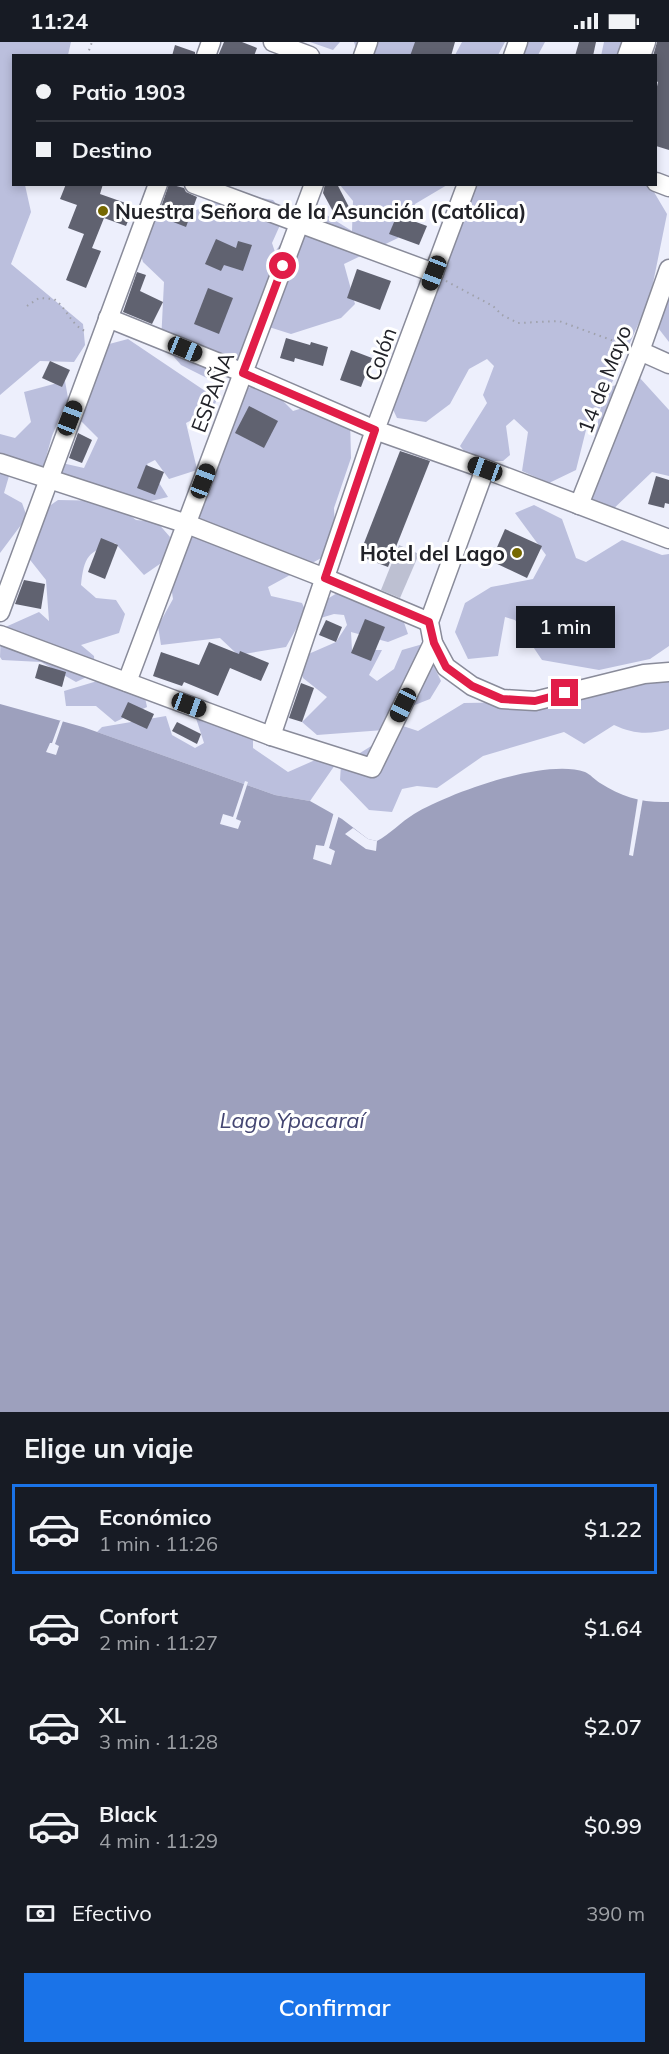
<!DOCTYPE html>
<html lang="es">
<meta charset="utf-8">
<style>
body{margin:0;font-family:Mulish,sans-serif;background:#242831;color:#f1f3f6;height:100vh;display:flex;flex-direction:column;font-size:22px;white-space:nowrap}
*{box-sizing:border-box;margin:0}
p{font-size:20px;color:#9ea1a6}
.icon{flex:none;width:33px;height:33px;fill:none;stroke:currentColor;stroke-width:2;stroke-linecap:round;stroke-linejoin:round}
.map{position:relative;height:1370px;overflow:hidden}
.details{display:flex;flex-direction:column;background:#171b24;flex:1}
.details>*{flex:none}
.top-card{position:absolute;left:12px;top:12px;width:645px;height:132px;border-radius:0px;box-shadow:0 3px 9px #0003;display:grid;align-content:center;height:132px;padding:0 24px;background:#171b24}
.end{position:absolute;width:27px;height:27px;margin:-14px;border:8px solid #e11d48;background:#fff;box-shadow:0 0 0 3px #fff}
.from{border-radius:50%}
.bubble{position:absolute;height:42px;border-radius:0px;background:#171b24;box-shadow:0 3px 9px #0003;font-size:20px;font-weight:600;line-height:42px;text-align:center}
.car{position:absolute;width:18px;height:36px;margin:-18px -9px;border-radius:8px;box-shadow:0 0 4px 2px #0007;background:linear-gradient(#222 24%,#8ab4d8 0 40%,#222 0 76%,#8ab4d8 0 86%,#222 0)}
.top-card b{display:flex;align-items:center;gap:21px;height:57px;font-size:22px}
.top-card b+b{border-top:2px solid #363941}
.top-card i{width:15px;height:15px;background:#f1f3f6}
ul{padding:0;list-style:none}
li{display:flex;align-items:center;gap:18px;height:90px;margin:0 12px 9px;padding:0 12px;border:3px solid transparent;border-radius:0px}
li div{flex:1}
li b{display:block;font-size:22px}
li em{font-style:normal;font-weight:600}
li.active{border-color:#1a73e8}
li>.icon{width:54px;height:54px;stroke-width:1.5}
h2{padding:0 24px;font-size:27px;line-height:72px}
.pay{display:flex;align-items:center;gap:15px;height:66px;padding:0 24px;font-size:22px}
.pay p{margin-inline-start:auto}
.primary-button{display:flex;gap:12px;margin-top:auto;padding:12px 24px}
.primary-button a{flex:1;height:69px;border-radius:0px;background:#1a73e8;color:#fff;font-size:24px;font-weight:600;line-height:69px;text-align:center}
.status{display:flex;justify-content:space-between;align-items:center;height:42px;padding:0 30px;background:#171b24;direction:ltr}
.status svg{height:16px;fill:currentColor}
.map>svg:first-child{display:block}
</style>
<div class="status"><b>11:24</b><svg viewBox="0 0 49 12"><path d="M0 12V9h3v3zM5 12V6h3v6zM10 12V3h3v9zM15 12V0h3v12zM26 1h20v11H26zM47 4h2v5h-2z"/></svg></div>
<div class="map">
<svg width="669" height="1370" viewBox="0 0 669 1370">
<rect width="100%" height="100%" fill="#edeffc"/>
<path fill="#bdc0d2" d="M399 503 419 512 400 556 381 548Z"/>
<g fill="#bbbfdd">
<path d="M0 0H71L68 13 14 14V142L25 143 31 170 11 222 83 282 85 303 74 320 40 319 0 353Z"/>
<path d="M310 0H340L333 8Z"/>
<path d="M354 0H420L410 14 358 13Z"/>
<path d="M462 0H505L498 13H455Z"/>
<path d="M515 0H545L538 13 510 14Z"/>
<path d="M604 0H648L641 13 601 14Z"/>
<path d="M647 142 651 145 667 172 650 256 610 345 639 335 669 368V434L652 430 608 472 584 451 601 364 586 388 576 428 549 441 522 429 528 390 514 377 506 384 510 413 503 419H472L460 404 487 361 483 353 494 324 487 317 469 327 450 362 426 380 397 376 389 359V322L427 258 469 143Z"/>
<path d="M340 143H447L415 162 398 196 344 222 355 262 341 276 291 292 253 280 242 318 207 336 181 323 161 300 164 240 143 220 137 201 155 175 177 177 233 151 273 158 285 172 272 201 275 210 298 176 317 167 352 189 353 159Z"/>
<path d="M669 220V300L655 282Z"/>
<path d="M128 297 217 357 213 367 186 381 197 427 244 347 265 341 293 369 322 360 350 376 351 416 334 466 336 508 268 545 271 554 302 561 306 570 342 548 399 566 408 592 388 600 351 590 352 608H382L369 633 377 639 394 627 402 608 423 602 441 639 430 657 402 668 384 688 317 693 302 680 327 655 303 636 297 617 336 600 347 583 344 573 334 572 307 580 305 571 286 605 238 613 220 596 161 603 158 584 173 557 167 517 144 533 115 501C88 509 84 515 81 543L96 556 116 558 125 572 119 591 81 603 94 614 95 631 76 640 41 620 2 618 0 615 1 587 39 570 49 579 46 538 27 514 32 476 58 458 111 459 136 478 157 480 170 495 167 515 197 428 169 437 155 418 147 422 168 455 143 461 56 434 62 421 84 426 98 396 78 376 98 305Z"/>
<path d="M65 339 68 356 52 394 43 426 0 412V392L15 396 31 380 24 350Z"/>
<path d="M0 431 9 434 4 451 22 461 27 475 0 511Z"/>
<path d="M534 463 562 477 576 516 586 520 622 498 662 513 669 512V604L650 617 599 628 542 618 515 578 505 575 498 614 468 617 455 590 465 561 491 545 533 537 546 513 515 471Z"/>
<path d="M658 634 669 640V687C649 693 633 692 614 683L584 702 564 690 483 714 437 746 417 744 402 747 392 770 369 768 340 738 341 723 403 684 418 689 464 661 523 660 575 639Z"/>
<path d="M104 637 144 651 147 665 115 680 96 664H66L64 649Z"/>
<path d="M225 666 253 681V706L288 730 322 715 335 723 310 759 275 753 97 690 102 685 166 674 172 693 195 706 204 701 195 673Z"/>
</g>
<path fill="#9da0bd" d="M0 662 83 685 275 753 310 759 342 777 368 797 377 799C390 792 401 780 414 772 449 751 545 716 585 730 590 732 595 738 600 741 622 755 642 761 669 760V1370H0Z"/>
<g fill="#edeffc">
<path d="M60 679H63L55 702 59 704 56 713 46 710 50 701H52Z"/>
<path d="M245 739 248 740 236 777 241 779 238 787 220 782 223 772 233 775Z"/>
<path d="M638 756H643L633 814 629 813Z"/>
<path d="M334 770 339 773 329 806 335 809 331 823 313 817 316 803 324 804Z"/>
<path d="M353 786 368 797 377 799 376 809 366 807 345 792Z"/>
</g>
<g fill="#606270">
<path d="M224 0H242L257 6 254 14H218Z"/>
<path d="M415 0H455L451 14H410Z"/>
<path d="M579 0H596L593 14H575Z"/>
<path d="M657 0H669V108L656 104V49L658 40 656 39V14H653Z"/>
<path d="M175 3 195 10V14H172Z"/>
<path d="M66 142H103L100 152 134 164 126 184 104 176 92 206 101 209 86 246 66 238 84 192 68 186 77 163 60 157Z"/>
<path d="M169 142 184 146 186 150 197 155 186 185 158 174Z"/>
<path d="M325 142H337L350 167 336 175 323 151Z"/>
<path d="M397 173 427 184 419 203 389 192Z"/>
<path d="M216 197 236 206 238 199 252 203 243 229 224 223 221 229 205 222Z"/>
<path d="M357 227 391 239 380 268 347 256Z"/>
<path d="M137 230 146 233 140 249 163 260 152 282 123 270Z"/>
<path d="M208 246 233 256 219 292 194 282Z"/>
<path d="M286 296 310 303 311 300 328 305 323 324 295 316 294 320 280 316Z"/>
<path d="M351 308 372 316 361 345 340 338Z"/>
<path d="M50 319 70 328 62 345 42 336Z"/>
<path d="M249 364 278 379 264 406 235 391Z"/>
<path d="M78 391 92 398 82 421 69 416Z"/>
<path d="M400 409 430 419 388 525 359 514Z"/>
<path d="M146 423 164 430 155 453 137 446Z"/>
<path d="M656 434 669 438V462L665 461 664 466 648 462Z"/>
<path d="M505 487 542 504 527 536 491 519Z"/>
<path d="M101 496 118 503 105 537 88 530Z"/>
<path d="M24 538 45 542 41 567 15 562Z"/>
<path d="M365 577 385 585 371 619 351 611Z"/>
<path d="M326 578 342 585 336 600 319 593Z"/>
<path d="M209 600 239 612 240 609 269 621 261 639 230 626 218 654 184 640 182 644 153 634 161 610 199 623Z"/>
<path d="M39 622 66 630 62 645 35 636Z"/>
<path d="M301 641 314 646 302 680 289 676Z"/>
<path d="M128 660 154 672 147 687 121 675Z"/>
<path d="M177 680 201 692 197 702 172 689Z"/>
</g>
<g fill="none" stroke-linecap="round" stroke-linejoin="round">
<defs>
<g id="minor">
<path d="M273 0 310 14"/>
<path d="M206 14 211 0"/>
<path d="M363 14 368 0"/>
<path d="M513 14 518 0"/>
<path d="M627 14 632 0"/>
<path d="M641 14 646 0"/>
<path d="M656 140 669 145"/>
<path d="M194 142 434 231"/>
<path d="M467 142 375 388 485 427 669 497"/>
<path d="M108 276 244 331 375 388 271 694"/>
<path d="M640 309 669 322"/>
<path d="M0 421 187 482 325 536 429 580"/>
<path d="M485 427 429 580 433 601 446 625 472 644 502 657 535 659 644 632 669 630"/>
<path d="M579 463 640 309 669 227"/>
<path d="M0 570 158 142"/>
<path d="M0 593 271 694 372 726 433 601"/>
<path d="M127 640 314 142"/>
</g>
</defs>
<use href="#minor" stroke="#898b9a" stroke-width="21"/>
<g stroke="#9fa1ab" stroke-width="2" stroke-dasharray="1.5 4.5" stroke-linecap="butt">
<path d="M87 14 92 0"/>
<path d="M446 239 493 264 502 273 518 281 559 279 625 303"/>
<path d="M27 264 39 256 54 257C68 267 70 283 87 290"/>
</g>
<use href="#minor" stroke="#fff" stroke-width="18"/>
</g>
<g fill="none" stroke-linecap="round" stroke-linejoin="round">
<path stroke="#e11d48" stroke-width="8" d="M283 224 243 331 375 388 325 536 429 580 434 601 446 625 472 644 502 657 518 658 535 659 565 651"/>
</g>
<g fill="#766800" stroke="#fff" stroke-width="2">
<circle cx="103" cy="169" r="6"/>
<circle cx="517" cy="511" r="6"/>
</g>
<g text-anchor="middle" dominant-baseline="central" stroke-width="6" stroke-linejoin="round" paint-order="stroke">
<g font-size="21" font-weight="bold" fill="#212228" stroke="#fff" text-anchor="start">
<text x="115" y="169">Nuestra Señora de la Asunción (Católica)</text>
<text x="505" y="511" text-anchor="end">Hotel del Lago</text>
</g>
<g font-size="21" fill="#212228" stroke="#fff">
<text transform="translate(380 312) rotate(-70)">Colón</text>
<text transform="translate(604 337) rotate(-69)">14 de Mayo</text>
<text transform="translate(212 350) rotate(-69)">ESPAÑA</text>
</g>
<g font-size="22" font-style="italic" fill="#444672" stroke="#fff">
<text x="292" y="1078">Lago Ypacaraí</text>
</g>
</g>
</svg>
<i class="end from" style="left:283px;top:224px"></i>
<i class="end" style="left:565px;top:651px"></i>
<div class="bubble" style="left:516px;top:564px;width:99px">1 min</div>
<i class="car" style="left:434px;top:231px;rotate:201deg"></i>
<i class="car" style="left:185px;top:307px;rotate:112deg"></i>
<i class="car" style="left:70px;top:376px;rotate:21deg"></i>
<i class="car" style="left:485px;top:427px;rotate:290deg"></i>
<i class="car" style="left:203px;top:439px;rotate:21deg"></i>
<i class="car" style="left:189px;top:663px;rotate:110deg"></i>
<i class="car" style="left:403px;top:663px;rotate:206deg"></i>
<div class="top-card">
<b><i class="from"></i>Patio 1903</b>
<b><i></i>Destino</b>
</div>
</div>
<section class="details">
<h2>Elige un viaje</h2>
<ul>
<li class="active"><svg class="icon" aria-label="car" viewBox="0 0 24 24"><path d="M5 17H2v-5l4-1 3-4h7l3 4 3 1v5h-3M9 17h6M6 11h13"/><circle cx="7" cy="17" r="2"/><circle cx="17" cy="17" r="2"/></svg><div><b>Económico</b><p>1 min · 11:26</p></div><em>$1.22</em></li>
<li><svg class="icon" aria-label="car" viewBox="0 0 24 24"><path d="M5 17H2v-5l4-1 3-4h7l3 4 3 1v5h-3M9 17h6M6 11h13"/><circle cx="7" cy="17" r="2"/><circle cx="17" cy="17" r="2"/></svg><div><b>Confort</b><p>2 min · 11:27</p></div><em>$1.64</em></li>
<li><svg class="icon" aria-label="car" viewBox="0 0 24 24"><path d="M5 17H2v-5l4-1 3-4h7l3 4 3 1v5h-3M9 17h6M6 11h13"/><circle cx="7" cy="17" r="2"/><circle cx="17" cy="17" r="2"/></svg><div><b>XL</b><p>3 min · 11:28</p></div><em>$2.07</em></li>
<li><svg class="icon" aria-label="car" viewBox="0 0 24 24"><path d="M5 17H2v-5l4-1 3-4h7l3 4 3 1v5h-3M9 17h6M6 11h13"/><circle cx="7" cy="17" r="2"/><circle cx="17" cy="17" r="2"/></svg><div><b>Black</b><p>4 min · 11:29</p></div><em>$0.99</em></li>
</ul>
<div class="pay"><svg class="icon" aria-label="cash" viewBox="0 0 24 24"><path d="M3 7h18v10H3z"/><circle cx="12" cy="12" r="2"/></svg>Efectivo<p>390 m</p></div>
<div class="primary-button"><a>Confirmar</a></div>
</section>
